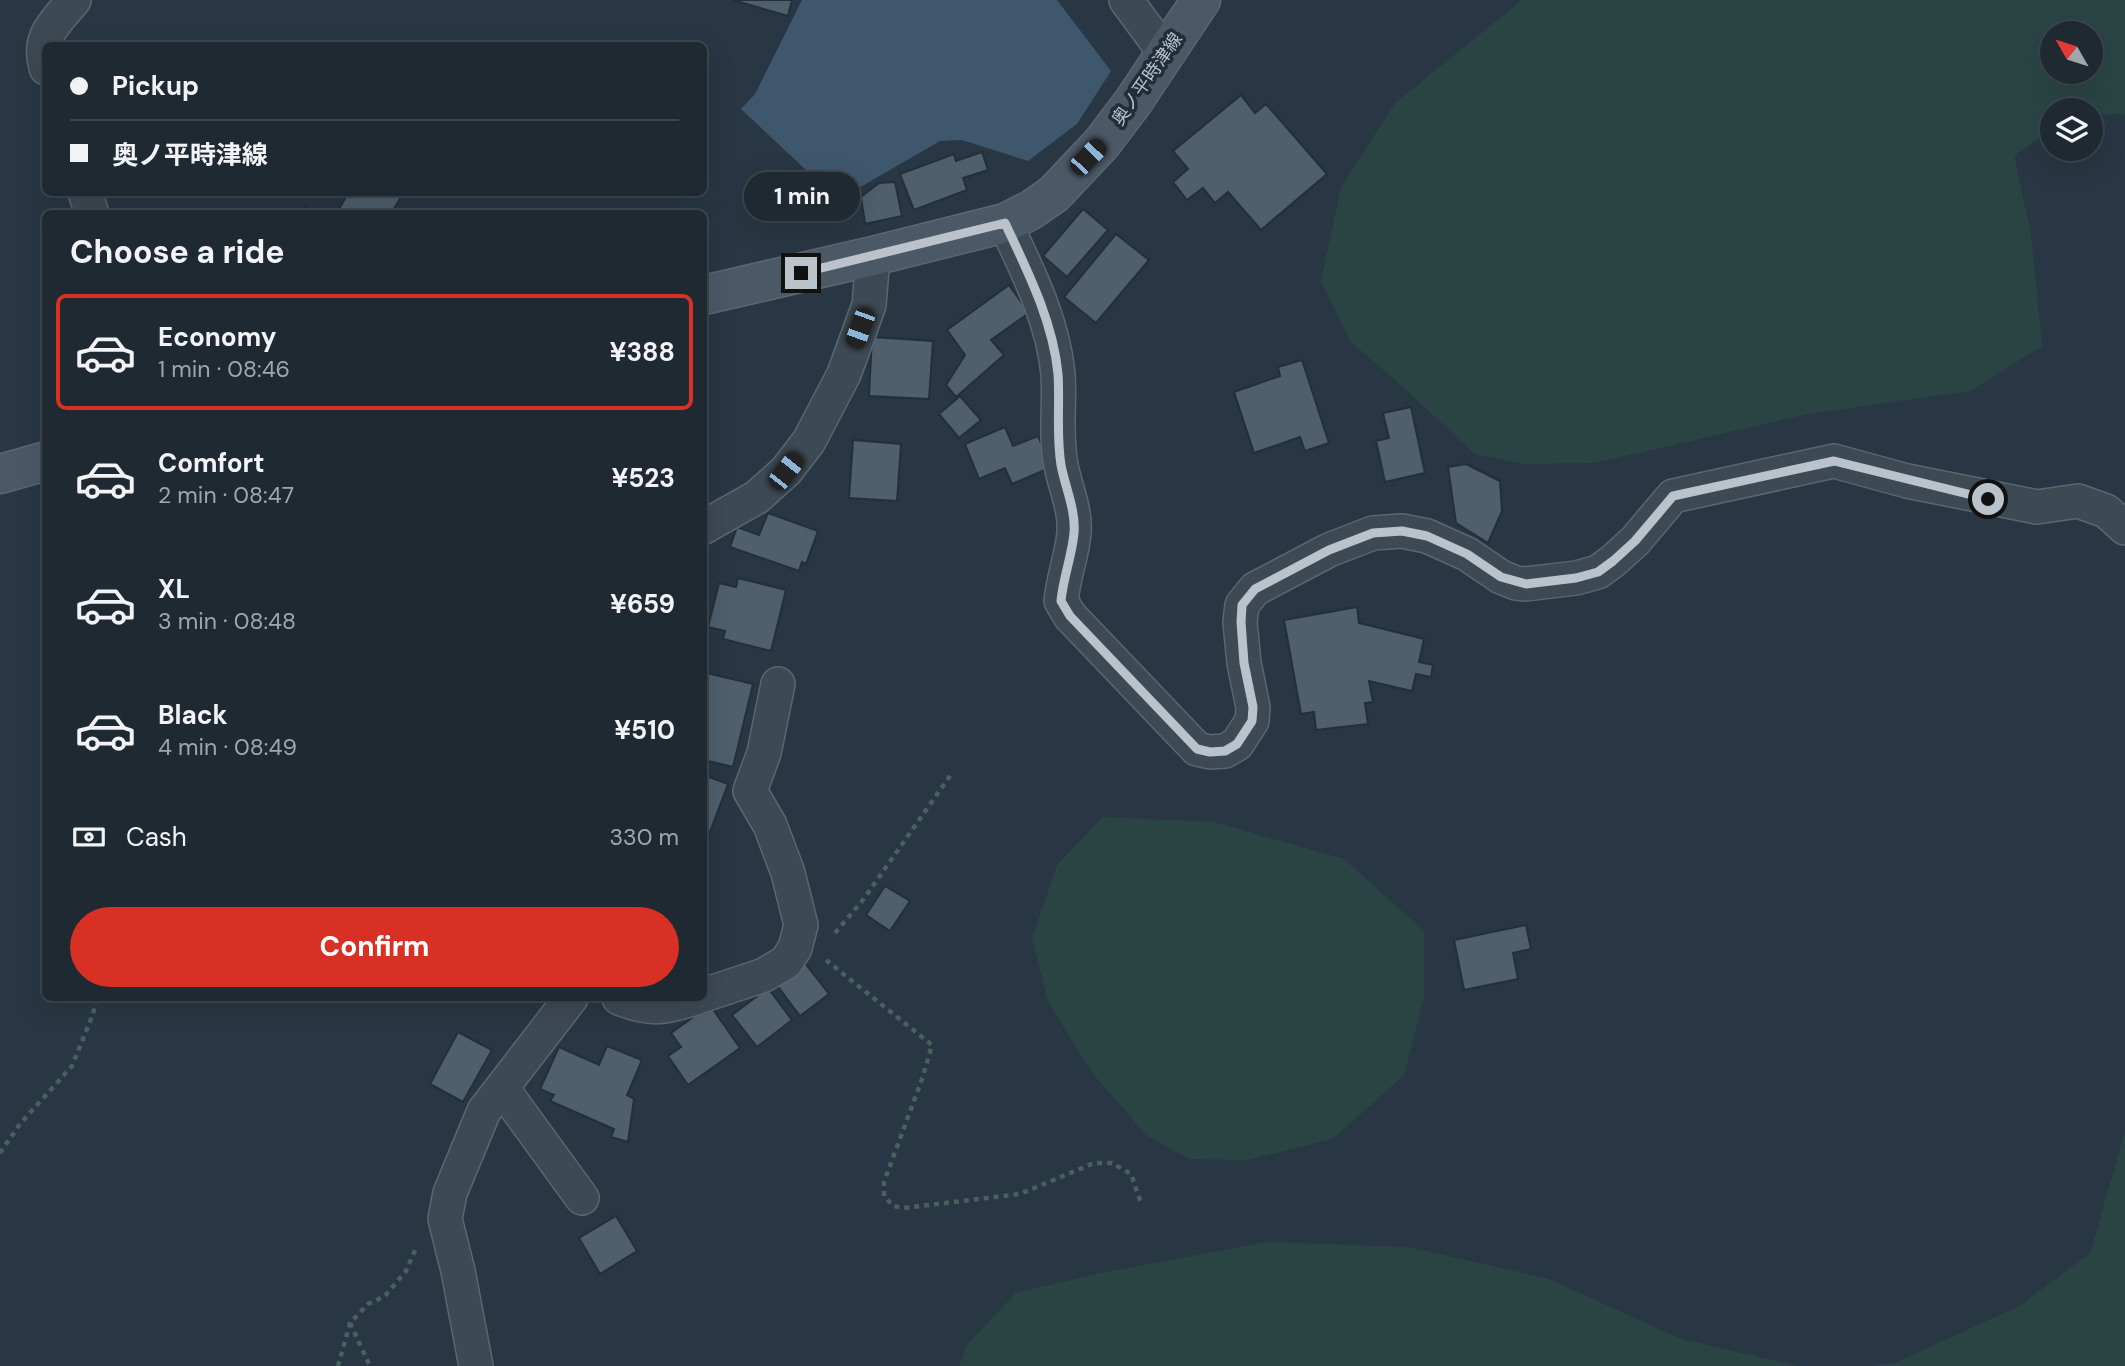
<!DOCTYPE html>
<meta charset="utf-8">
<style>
body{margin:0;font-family:"DM Sans","Noto Sans JP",sans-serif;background:#26313a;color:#f1f3f6;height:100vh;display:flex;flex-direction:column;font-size:26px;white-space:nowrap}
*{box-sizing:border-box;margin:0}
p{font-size:23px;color:#a1a6ac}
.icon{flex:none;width:38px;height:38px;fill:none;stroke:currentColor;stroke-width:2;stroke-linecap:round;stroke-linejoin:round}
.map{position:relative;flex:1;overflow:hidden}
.drawer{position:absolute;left:42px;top:210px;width:665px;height:791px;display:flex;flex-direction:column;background:#1e2932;border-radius:10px;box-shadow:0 7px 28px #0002,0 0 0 2px #3c454d}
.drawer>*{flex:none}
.banner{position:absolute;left:42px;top:42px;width:665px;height:154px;border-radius:10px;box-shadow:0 7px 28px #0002,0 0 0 2px #3c454d;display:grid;align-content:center;height:154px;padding:0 28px;background:#1e2932}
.needle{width:46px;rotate:309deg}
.controls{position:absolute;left:2040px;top:21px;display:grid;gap:14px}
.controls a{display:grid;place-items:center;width:63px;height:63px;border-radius:50%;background:#1e2932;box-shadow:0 7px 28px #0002,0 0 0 2px #3c454d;font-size:35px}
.end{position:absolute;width:32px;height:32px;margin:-16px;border:9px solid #bac3cc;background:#111;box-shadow:0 0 0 4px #111}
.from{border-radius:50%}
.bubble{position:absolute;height:49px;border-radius:24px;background:#1e2932;box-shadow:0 7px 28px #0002,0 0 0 2px #3c454d;font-size:23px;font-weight:700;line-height:49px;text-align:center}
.car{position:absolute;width:21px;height:42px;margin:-21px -10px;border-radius:9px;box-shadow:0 0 5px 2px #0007;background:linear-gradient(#222 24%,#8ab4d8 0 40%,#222 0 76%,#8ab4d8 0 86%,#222 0)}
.banner b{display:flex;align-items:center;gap:24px;height:66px;font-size:26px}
.banner b+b{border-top:2px solid #3c454d}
.banner i{width:18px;height:18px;background:#f1f3f6}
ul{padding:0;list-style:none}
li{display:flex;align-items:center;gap:21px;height:116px;margin:0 14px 10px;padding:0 14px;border:4px solid transparent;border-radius:10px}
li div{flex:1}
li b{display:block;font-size:26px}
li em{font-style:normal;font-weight:700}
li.current{border-color:#d93025}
li>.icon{width:63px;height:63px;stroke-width:1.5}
h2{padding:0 28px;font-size:32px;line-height:84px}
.pay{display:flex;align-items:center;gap:18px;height:77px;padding:0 28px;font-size:26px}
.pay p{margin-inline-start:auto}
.button{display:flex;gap:14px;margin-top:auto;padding:14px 28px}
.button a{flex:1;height:80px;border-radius:42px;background:#d93025;color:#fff;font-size:28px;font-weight:700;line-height:80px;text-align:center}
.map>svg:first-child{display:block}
</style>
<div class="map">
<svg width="2125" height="1366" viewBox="0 0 2125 1366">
<rect width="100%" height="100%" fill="#283743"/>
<g fill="#2a4444" fill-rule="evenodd">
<path d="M1522 0H2125V114L2091 115V110H2053V128L2014 156 2031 234 2042 346 1970 391 1808 414 1595 463 1524 464 1475 454 1405 389 1350 341 1321 281 1341 187 1395 103ZM2091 33V72H2053V33Z"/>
<path d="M1103 817 1214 822 1344 859 1424 931V998L1404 1075 1333 1139 1247 1160 1189 1159 1146 1135 1093 1074 1048 1002 1032 938 1057 865Z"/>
<path d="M2125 1131V1366H1869L1895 1363 2019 1306 2090 1253Z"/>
<path d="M1267 1242 1409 1247 1549 1279 1681 1339 1798 1366H959L968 1343 1016 1293 1095 1274Z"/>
</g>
<path fill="#3f576c" d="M802 0H1057L1111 71 1077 124 1028 161 962 140 940 141 838 200 741 109 755 94Z"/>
<g fill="#4f5f6b" stroke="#23303a" stroke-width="2">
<path d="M733 0H792L788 16Z"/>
<path d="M1241 95 1255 113 1266 104 1327 174 1261 230 1228 192 1215 203 1203 188 1187 200 1173 182 1188 169 1173 151Z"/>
<path d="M982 152 988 170 963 178 967 190 914 210 900 174 954 154 956 161Z"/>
<path d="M895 182 902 216 865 224 861 197 879 183Z"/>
<path d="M349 192H404L391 214H336Z"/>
<path d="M305 206 314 214H298Z"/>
<path d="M1083 209 1108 230 1067 277 1043 256Z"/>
<path d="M1116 234 1149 260 1096 323 1064 297Z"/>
<path d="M1009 285 1029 313 991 340 1004 355 956 397 946 385 965 355 947 330Z"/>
<path d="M872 337 933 341 929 399 869 396Z"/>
<path d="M1302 360 1329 443 1305 451 1300 437 1254 453 1234 392 1280 376 1278 367Z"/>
<path d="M960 396 981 420 959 438 939 414Z"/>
<path d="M1411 407 1425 473 1385 482 1376 441 1389 438 1383 413Z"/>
<path d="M1005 427 1013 446 1038 436 1052 467 1012 484 1005 468 979 479 965 444Z"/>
<path d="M853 440 901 444 897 501 849 498Z"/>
<path d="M1466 464 1500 481 1502 511 1488 543 1456 523 1448 467Z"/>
<path d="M768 513 818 531 806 564 802 562 799 571 730 547 737 527 759 535Z"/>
<path d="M738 578 786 590 771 651 723 639 725 631 708 627 719 583 736 587Z"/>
<path d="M1357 607 1359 623 1424 639 1419 662 1433 665 1431 677 1416 674 1412 691 1369 681 1373 702 1365 703 1368 724 1316 730 1314 712 1301 714 1284 620Z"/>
<path d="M707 673 753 684 733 767 704 760V688Z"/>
<path d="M704 775 728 784 704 848Z"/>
<path d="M885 886 910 901 890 931 866 915Z"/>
<path d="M1526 925 1531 949 1513 953 1518 979 1464 990 1454 940Z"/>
<path d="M804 962 829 994 800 1016 776 984Z"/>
<path d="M768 988 792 1020 757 1047 732 1015Z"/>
<path d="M710 1005 740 1048 688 1085 668 1056 681 1047 671 1033Z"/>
<path d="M458 1032 492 1050 463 1102 430 1084Z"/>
<path d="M607 1046 642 1060 627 1095 634 1099 628 1142 611 1137 614 1129 550 1101 554 1095 540 1089 559 1047 599 1065Z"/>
<path d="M616 1216 637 1251 600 1274 579 1238Z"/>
</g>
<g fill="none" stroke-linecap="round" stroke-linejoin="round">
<defs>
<g id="street">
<path d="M1126 0 1165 53"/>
<path d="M46 68C37 36 55 23 74 0"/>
<path d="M85 192 92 214"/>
<path d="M1005 223C1027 270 1053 320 1058 374 1060 404 1055 435 1061 465 1065 487 1076 510 1074 533 1072 556 1063 578 1061 601L1070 616 1197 749 1210 752 1225 751 1237 744 1252 721 1253 707 1244 663 1240 622 1242 605 1255 589 1329 550 1373 533 1402 531 1427 536 1467 554 1501 577 1516 583 1526 584 1576 578 1598 572 1613 561 1635 541 1673 496 1834 461 1907 481 2037 507 2078 501 2106 511 2125 528"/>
<path d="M704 527 757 497 786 471 809 441 844 374 869 305 873 256"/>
<path d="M704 995 764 975 786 962 795 948 801 925 788 873 770 825 750 791 764 753 778 684"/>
<path d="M619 998C651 1011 664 1008 696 998"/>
<path d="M502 1088 582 1198"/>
<path d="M476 1366 458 1271 445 1219 450 1193 484 1111 571 998"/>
</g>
<g id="secondary">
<path d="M704 295 873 256 1005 223 1031 210 1054 194 1102 143 1133 102 1201 0"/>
<path d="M0 474 46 461"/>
</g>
</defs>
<use href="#street" stroke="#5b6670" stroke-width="36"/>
<use href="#secondary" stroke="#5b6670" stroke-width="41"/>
<g stroke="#496060" stroke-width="4.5" stroke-dasharray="5 5" stroke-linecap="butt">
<path d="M835 933 863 900 952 773"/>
<path d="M826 960 932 1045 922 1079 884 1182V1196L893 1206 904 1208 1020 1194 1094 1163H1112L1131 1174 1141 1203"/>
<path d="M0 1153 20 1124 72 1066 93 1014 96 998"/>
<path d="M350 1323 370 1366"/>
<path d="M338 1366 350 1323 368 1304 385 1296 406 1271 416 1248"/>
</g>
<use href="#street" stroke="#3d4953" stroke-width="33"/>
<use href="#secondary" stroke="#4b5866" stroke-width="38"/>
</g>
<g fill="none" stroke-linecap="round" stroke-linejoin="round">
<path stroke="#bac3cc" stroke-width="9" d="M801 273 1005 223C1027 270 1053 321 1058 374 1060 404 1056 435 1061 465 1065 487 1076 510 1074 533 1072 556 1063 578 1061 601L1070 616 1197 749 1210 752 1225 751 1237 744 1252 721 1253 707 1244 663 1241 622 1242 605 1255 589 1329 550 1373 533 1402 531 1427 536 1467 554 1501 577 1526 584 1576 578 1598 572 1613 561 1635 541 1673 496 1834 461 1988 499"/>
</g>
<g text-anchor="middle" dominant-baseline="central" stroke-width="7" stroke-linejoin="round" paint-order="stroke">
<g font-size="18" fill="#bac3cc" stroke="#212e38">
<text transform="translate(1147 79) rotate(-55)">奥ノ平時津線</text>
</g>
</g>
</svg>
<div class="controls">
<a><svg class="needle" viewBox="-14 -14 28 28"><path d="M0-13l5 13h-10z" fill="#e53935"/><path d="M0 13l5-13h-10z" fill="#a1a6ac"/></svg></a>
<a><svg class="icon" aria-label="layers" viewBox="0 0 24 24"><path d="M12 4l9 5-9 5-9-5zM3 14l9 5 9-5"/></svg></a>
</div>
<i class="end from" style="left:1988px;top:499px"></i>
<i class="end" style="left:801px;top:273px"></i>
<div class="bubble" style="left:744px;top:172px;width:116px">1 min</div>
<i class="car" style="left:1088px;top:157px;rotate:44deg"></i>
<i class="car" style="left:860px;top:328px;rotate:200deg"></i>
<i class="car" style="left:786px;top:471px;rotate:38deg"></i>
<div class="banner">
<b><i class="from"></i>Pickup</b>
<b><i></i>奥ノ平時津線</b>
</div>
<section class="drawer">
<h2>Choose a ride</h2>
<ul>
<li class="current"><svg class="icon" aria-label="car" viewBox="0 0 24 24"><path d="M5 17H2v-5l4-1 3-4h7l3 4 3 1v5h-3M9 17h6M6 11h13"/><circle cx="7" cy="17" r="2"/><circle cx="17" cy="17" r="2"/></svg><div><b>Economy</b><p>1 min · 08:46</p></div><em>¥388</em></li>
<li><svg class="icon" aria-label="car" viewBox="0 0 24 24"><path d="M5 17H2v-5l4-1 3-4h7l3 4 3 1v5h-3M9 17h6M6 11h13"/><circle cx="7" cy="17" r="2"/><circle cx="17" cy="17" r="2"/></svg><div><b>Comfort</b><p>2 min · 08:47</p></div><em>¥523</em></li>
<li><svg class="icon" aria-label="car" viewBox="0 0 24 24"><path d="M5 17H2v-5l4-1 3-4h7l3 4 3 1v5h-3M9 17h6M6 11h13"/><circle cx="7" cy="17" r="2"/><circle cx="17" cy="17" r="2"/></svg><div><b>XL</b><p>3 min · 08:48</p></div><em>¥659</em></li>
<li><svg class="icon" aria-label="car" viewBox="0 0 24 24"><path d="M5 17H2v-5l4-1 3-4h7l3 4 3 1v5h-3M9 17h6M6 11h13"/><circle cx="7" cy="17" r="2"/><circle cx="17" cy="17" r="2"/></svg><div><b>Black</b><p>4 min · 08:49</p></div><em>¥510</em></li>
</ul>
<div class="pay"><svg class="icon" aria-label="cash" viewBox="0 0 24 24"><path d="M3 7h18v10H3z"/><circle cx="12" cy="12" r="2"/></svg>Cash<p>330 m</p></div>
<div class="button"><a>Confirm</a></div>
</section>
</div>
